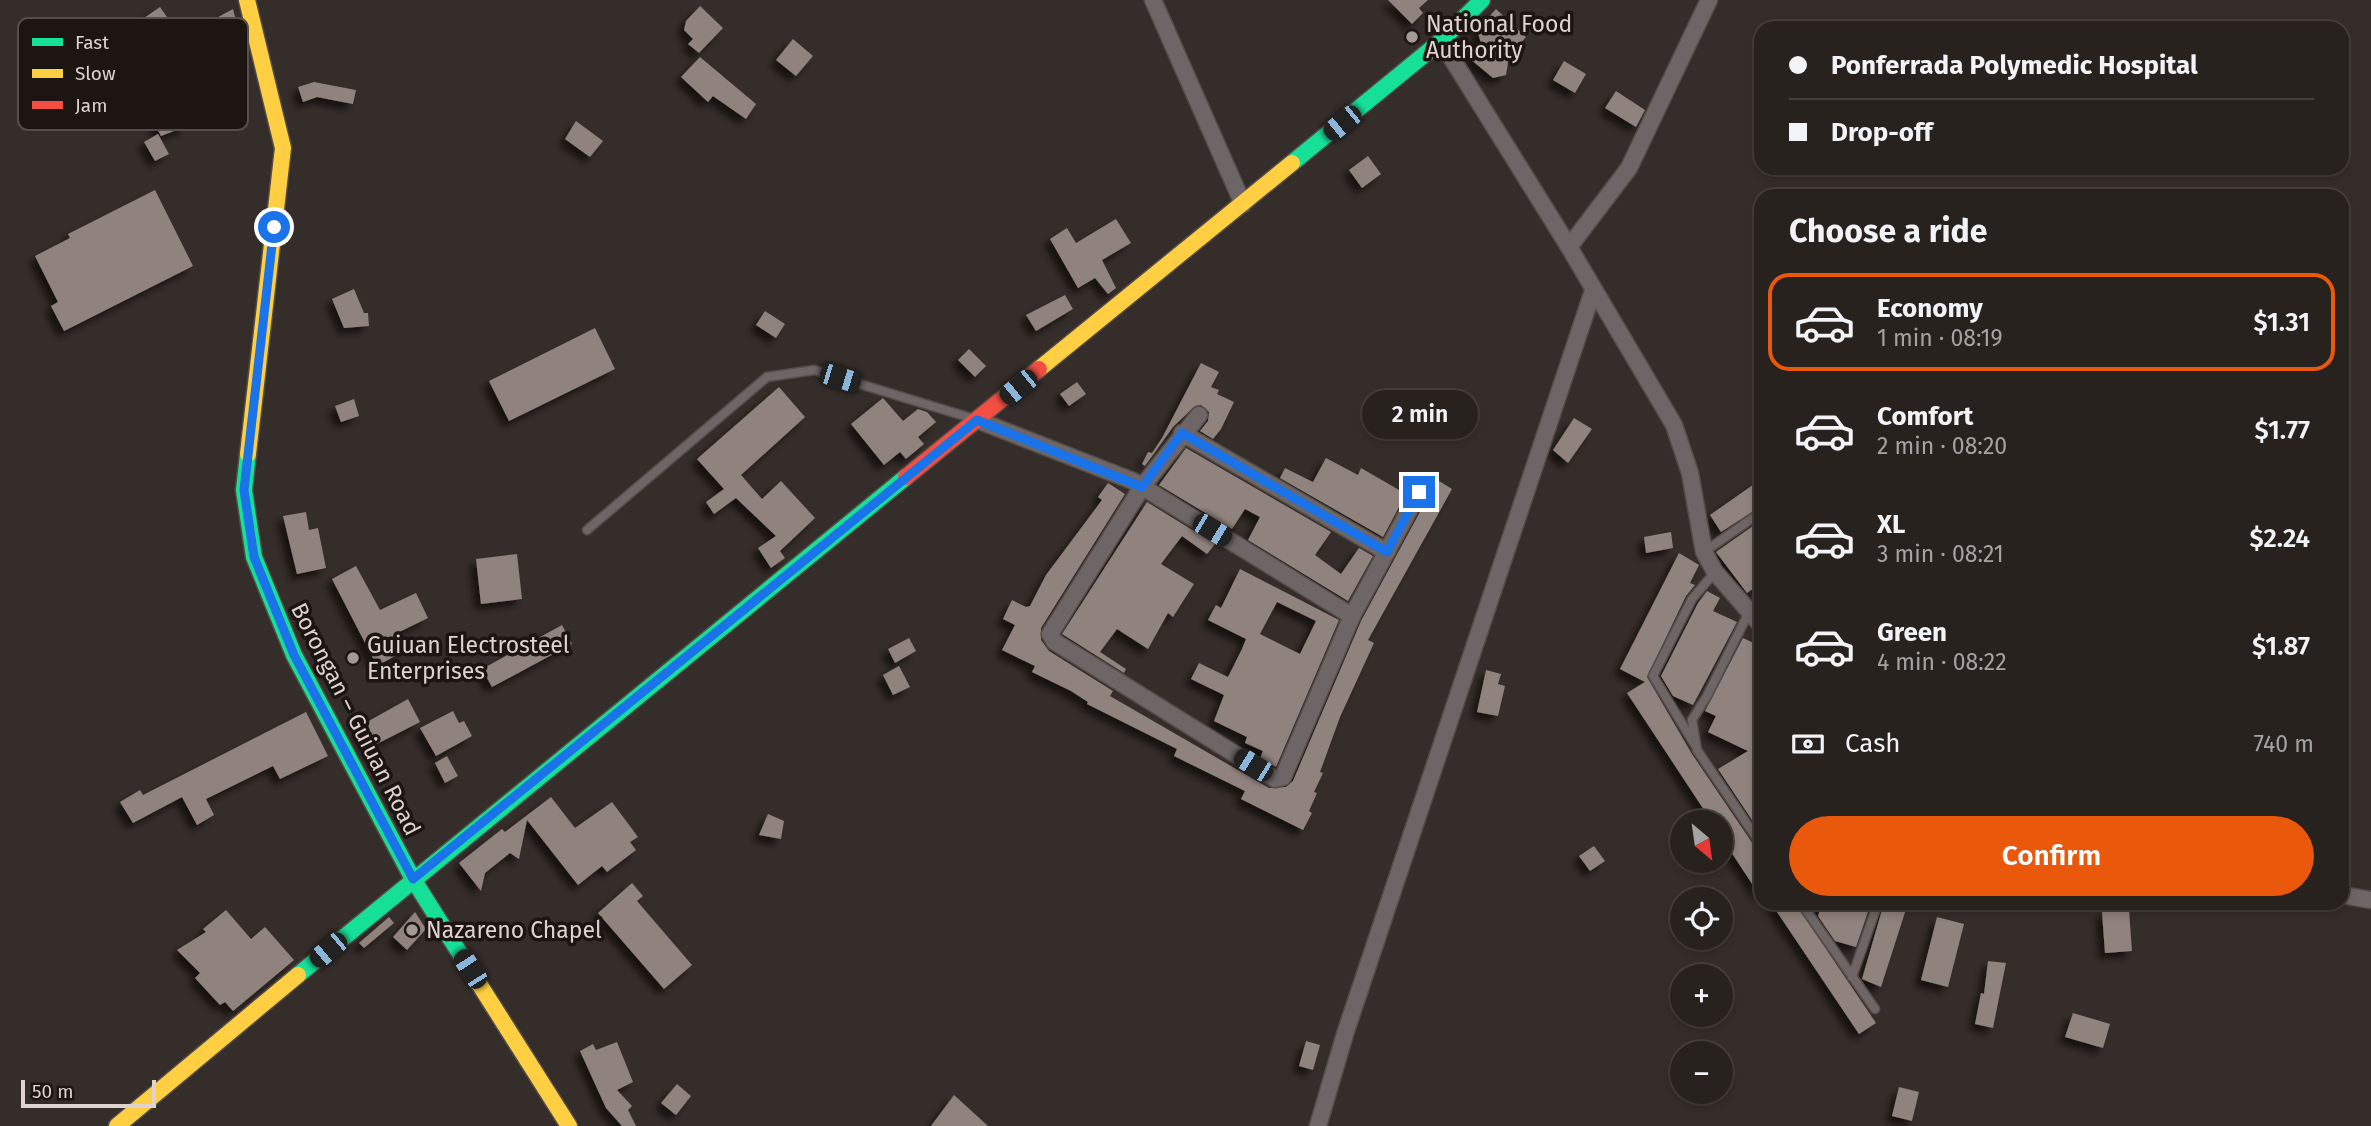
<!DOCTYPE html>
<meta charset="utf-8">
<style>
body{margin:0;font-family:"Fira Sans",sans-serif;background:#342f2c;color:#f1f3f6;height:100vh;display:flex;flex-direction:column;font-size:26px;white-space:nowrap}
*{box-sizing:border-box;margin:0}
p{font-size:23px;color:#a5a4a4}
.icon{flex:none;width:38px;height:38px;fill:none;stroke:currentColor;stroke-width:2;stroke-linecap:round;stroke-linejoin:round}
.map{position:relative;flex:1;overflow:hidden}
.panel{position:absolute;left:1754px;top:189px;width:595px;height:721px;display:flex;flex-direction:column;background:#28221f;border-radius:21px;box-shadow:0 4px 10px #0003,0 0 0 2px #443f3d}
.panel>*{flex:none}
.banner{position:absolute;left:1754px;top:21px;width:595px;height:154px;border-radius:21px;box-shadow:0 4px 10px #0003,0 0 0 2px #443f3d;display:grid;align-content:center;height:154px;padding:0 35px;background:#28221f}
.needle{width:46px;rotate:151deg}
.buttons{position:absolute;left:1670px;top:810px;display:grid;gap:14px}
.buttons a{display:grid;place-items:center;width:63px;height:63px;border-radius:50%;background:#28221f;box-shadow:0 4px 10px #0003,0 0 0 2px #443f3d;font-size:35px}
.scale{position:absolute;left:21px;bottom:18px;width:135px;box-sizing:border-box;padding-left:7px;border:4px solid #ded3cf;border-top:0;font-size:19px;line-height:24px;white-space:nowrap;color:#ded3cf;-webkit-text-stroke:5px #1c1512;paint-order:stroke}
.end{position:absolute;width:32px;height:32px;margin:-16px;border:9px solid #1a73e8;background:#fff;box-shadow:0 0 0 4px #fff}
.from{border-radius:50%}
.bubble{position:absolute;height:49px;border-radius:24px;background:#28221f;box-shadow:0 4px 10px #0003,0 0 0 2px #443f3d;font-size:23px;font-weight:600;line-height:49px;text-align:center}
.car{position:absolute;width:21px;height:42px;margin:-21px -10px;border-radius:9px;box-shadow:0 0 5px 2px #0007;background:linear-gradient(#222 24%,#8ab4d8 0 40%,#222 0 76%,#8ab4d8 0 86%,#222 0)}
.banner b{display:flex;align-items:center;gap:24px;height:66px;font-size:26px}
.banner b+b{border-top:2px solid #443f3d}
.banner i{width:18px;height:18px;background:#f1f3f6}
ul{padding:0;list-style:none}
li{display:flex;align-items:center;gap:21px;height:98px;margin:0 14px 10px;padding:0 21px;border:4px solid transparent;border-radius:21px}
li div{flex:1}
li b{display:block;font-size:26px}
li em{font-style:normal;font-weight:600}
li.active{border-color:#ea580c}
li>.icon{width:63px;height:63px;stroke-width:1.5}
h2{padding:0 35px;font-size:32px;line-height:84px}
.pay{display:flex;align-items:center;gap:18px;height:77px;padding:0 35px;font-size:26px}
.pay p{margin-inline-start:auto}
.button{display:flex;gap:14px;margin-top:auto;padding:14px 35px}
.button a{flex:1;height:80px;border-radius:42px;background:#ea580c;color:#fff;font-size:28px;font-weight:600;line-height:80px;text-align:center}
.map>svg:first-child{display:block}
</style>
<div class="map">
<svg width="2371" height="1126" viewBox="0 0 2371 1126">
<defs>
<filter id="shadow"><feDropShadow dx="-6" dy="6" stdDeviation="3.5" flood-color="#0009"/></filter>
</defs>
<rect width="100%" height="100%" fill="#352d29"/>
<g fill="#90827d" fill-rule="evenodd" filter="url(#shadow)">
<path d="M1388 0H1428L1419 8 1423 13 1412 24Z"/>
<path d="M700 6 723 28 699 53 688 44 693 39 684 30 686 21Z"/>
<path d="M160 7 181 37 233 9 237 25 219 35 232 54 194 79 181 60 160 74 187 126 161 136 138 92 123 75 90 98 70 69Z"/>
<path d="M1496 9 1526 37 1509 56 1506 75 1493 78 1469 58 1481 43 1477 30Z"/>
<path d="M793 39 813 56 796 76 776 60Z"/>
<path d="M700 57 756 104 746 119 713 96 708 102 681 77Z"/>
<path d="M1564 61 1586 74 1575 93 1553 80Z"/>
<path d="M314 82 356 90 353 104 317 97 303 102 298 87Z"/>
<path d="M1616 91 1645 110 1636 127 1605 108Z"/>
<path d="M576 121 603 141 590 157 565 139Z"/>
<path d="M158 134 169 154 155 161 144 142Z"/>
<path d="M1368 156 1381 174 1362 188 1349 170Z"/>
<path d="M155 190 193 266 64 331 51 306 58 302 35 256 70 238 68 234Z"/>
<path d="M1116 219 1131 243 1102 260 1116 288 1108 294 1095 278 1078 288 1050 239 1067 228 1076 243Z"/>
<path d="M354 289 364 313H368L369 326 344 328 332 299Z"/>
<path d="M1065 295 1073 309 1036 331 1026 315Z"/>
<path d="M765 311 785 324 776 338 756 325Z"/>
<path d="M595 328 615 369 509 421 489 381Z"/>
<path d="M969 349 986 366 975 377 958 360Z"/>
<path d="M1201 363 1219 372 1211 387 1219 390 1217 394 1234 402 1221 429 1213 439 1200 431 1208 421 1209 412 1201 405 1195 406 1173 427 1145 466 1142 464 1148 452 1152 453 1162 438Z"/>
<path d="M1077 382 1086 394 1069 406 1060 394Z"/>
<path d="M779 387 805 417 741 475 762 499 781 481 815 518 780 551 785 558 771 568 758 548 776 536 736 498 714 514 706 502 724 489 697 459Z"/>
<path d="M883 398 903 421 918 409 927 412 936 422 918 437 924 444 906 459 900 452 884 465 851 424Z"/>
<path d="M354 399 359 416 341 422 335 406Z"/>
<path d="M1574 418 1592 429 1568 463 1553 450Z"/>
<path d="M1186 448 1331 532 1315 555 1341 574 1359 548 1373 556 1348 601 1248 540 1260 517 1245 509 1232 529 1159 485Z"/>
<path d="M1326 458 1358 475 1361 468 1406 494 1383 537 1280 478 1285 468 1313 482Z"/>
<path d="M1434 478 1452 489 1368 640 1374 643 1340 717 1320 772 1323 773 1314 792 1317 793 1309 811 1312 813 1303 830 1241 799 1245 791 1174 756 1177 749 1087 704 1088 702 1071 691 1032 672 1035 666 1002 650 1015 625 1003 619 1012 600 1026 607 1030 606 1046 575 1102 500 1098 497 1108 483 1125 494 1041 628V640L1049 651 1113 691 1110 696 1269 788 1286 787 1293 781 1361 621 1428 497V487Z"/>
<path d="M1760 480V507L1721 532 1710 515Z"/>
<path d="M1147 502 1215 544 1207 554 1182 536 1161 564 1194 584 1173 617 1168 613 1148 649 1117 629 1100 652 1126 669 1124 673 1062 634Z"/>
<path d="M306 512 309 530 318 528 326 568 297 574 283 516Z"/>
<path d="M1760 521V584L1747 593 1716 552Z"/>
<path d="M1671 532 1673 548 1646 553 1644 537Z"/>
<path d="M1679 553 1699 565 1690 583 1695 585 1686 596 1647 677 1692 754 1755 847 1760 849V896L1720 835V822H1712L1627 693 1645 682 1620 669Z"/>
<path d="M517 554 522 599 481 604 476 559Z"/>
<path d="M356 566 380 610 416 593 428 618 393 635 402 652 377 666 332 579Z"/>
<path d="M1240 569 1339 620 1276 767 1260 758 1263 751 1245 743 1247 737 1214 721 1224 695 1191 679 1199 663 1228 677 1242 649 1246 639 1208 620 1216 605 1221 608ZM1277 602 1316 621 1300 654 1260 634Z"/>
<path d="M1707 591 1720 598 1713 611 1737 622 1693 705 1673 696 1661 676 1698 603Z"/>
<path d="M562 625 572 644 492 687 482 669Z"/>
<path d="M909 638 916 651 895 663 888 649Z"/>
<path d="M1743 638 1760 646V832L1718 769 1748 751 1708 732 1716 716 1705 711Z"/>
<path d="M899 666 910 687 893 695 883 675Z"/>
<path d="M1486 670 1501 674 1498 684 1505 686 1498 716 1477 712Z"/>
<path d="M408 699 420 722 369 748 358 727Z"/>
<path d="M453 711 459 723 464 721 472 736 436 756 420 728Z"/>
<path d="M306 712 328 756 280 779 273 766 206 799 214 815 197 825 182 797 133 823 120 802 140 790 143 795Z"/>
<path d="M447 756 458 776 445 783 435 763Z"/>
<path d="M551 797 575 828 612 802 638 837 630 842 636 850 607 872 602 866 578 885 527 820 519 859 510 853 485 873 481 891 459 863 502 829 505 832Z"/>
<path d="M768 814 784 821 781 839 759 835Z"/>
<path d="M1594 846 1605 861 1590 871 1579 856Z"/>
<path d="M632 883 643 896 637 901 692 965 664 989 598 913Z"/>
<path d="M1771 903H1795L1876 1023 1859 1034Z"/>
<path d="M1822 903H1871L1856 947 1835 941 1818 916Z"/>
<path d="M1884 903H1908L1881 987 1862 979Z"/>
<path d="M226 910 251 939 265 927 294 960 233 1011 225 1002 220 1005 195 978 200 973 177 950 206 932 203 929Z"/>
<path d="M2129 910 2132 951 2105 953 2102 912Z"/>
<path d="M415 912 426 929 407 950 393 937Z"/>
<path d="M389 917 394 923 364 948 359 943Z"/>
<path d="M1937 917 1964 924 1948 987 1921 980Z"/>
<path d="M1988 961 2006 963 1993 1028 1975 1024 1981 993 1984 994Z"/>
<path d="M2073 1013 2110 1024 2103 1048 2065 1037Z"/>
<path d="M1306 1041 1320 1045 1313 1070 1299 1066Z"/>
<path d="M617 1042 633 1082 617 1090 632 1106 628 1110 636 1126H622L606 1108 580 1051 593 1044 596 1050Z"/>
<path d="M677 1084 691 1096 676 1115 661 1103Z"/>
<path d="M1899 1087 1919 1092 1912 1121 1892 1116Z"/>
<path d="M954 1095 988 1126H931Z"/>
</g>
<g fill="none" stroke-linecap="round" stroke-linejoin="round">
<defs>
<g id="lane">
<path d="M587 530 767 377 814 370 971 418"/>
<path d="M1704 552 1760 513"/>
<path d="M1760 603 1749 612 1707 696 1692 720 1697 750 1760 843"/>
<path d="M1695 745 1653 676 1692 599 1715 572"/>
<path d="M1801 903 1875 1009"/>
<path d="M1852 977 1878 903"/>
</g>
<g id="street">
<path d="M1153 0 1243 204"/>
<path d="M1441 41 1569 247 1674 425 1690 473 1704 552 1715 572 1760 624"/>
<path d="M1569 247 1629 168 1709 0"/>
<path d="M1199 415 1142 487 1050 634 1055 642 1275 779 1283 777 1352 616 1419 492"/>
<path d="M977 420 1133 481 1352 616"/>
<path d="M1182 433 1387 552"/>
<path d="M2342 895 2371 900"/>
<path d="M1318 1126 1345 1034 1593 291"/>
</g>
<g id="fast">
<path d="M1292 163 1441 41 1482 0"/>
<path d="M248 454 244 490 254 557 294 655 413 879 469 968"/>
<path d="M298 975 906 477"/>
</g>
<g id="slow">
<path d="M247 0 283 148 248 454"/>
<path d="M1039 369 1292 163"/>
<path d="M469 968 569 1126"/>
<path d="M117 1126 298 975"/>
</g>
<path id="jam" d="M906 477 1039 369"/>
</defs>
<use href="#lane" stroke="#534c48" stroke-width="11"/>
<use href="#street" stroke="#534c48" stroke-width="19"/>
<use href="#fast" stroke="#534c48" stroke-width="19"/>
<use href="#slow" stroke="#534c48" stroke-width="19"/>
<use href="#jam" stroke="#534c48" stroke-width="19"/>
<use href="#lane" stroke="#6e6666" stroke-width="8"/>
<use href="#street" stroke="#6e6666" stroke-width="16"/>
<use href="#fast" stroke="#16e098" stroke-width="16"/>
<use href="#slow" stroke="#ffcf43" stroke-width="16"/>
<use href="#jam" stroke="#f24e42" stroke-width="16"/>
</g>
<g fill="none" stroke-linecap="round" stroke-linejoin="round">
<path stroke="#1a73e8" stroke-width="9" d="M274 227 244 490 254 557 294 655 413 879 977 420 1142 487 1182 433 1387 552 1419 492"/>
</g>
<g fill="#a39995" stroke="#1c1512" stroke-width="2.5">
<circle cx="1412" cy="37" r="7"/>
<circle cx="353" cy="658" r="7"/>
<circle cx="412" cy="930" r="7"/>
</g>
<g text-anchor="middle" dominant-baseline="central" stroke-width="7" stroke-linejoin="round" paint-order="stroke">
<g font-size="23" fill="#ded3cf" stroke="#1c1512" text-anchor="start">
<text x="1426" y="24">National Food<tspan x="1426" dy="26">Authority</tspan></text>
<text x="367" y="645">Guiuan Electrosteel<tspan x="367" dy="26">Enterprises</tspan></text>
<text x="426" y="930">Nazareno Chapel</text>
</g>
<g font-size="23" fill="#ded3cf" stroke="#1c1512">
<text transform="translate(356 719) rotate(63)">Borongan – Guiuan Road</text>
</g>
</g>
<rect x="18" y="18" width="230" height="112" rx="10" fill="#1c1512" stroke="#564e4b" stroke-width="2"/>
<rect x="32" y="38" width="31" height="8" fill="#16e098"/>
<rect x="32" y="69" width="31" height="9" fill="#ffcf43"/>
<rect x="32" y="101" width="31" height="8" fill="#f24e42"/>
<g font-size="19" fill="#ded3cf">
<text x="75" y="49">Fast</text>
<text x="75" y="80">Slow</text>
<text x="75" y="112">Jam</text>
</g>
</svg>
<div class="buttons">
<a><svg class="needle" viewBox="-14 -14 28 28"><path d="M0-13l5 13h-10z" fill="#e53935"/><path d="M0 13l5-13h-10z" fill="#a5a4a4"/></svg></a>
<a><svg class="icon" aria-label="locate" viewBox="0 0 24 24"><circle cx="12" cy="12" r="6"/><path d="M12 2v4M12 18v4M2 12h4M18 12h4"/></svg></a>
<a>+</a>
<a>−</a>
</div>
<div class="scale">50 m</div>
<i class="end from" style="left:274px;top:227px"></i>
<i class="end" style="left:1419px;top:492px"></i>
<div class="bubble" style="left:1362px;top:390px;width:116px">2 min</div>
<i class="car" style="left:1342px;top:123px;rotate:231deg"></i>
<i class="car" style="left:840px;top:378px;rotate:107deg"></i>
<i class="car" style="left:1018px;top:387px;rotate:231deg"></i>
<i class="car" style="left:1212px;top:530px;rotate:121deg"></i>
<i class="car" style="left:1253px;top:765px;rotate:302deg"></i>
<i class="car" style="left:328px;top:950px;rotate:230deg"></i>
<i class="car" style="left:470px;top:969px;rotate:327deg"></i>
<div class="banner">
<b><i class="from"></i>Ponferrada Polymedic Hospital</b>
<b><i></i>Drop-off</b>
</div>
<section class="panel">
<h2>Choose a ride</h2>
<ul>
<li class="active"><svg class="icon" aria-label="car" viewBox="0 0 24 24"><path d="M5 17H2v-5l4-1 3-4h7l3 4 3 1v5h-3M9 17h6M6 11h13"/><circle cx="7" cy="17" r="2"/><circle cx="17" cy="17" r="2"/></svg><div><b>Economy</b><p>1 min · 08:19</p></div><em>$1.31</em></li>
<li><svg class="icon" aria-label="car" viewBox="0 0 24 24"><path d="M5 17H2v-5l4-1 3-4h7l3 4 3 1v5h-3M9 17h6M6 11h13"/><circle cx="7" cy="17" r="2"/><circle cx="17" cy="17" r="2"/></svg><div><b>Comfort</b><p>2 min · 08:20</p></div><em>$1.77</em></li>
<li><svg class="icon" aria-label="car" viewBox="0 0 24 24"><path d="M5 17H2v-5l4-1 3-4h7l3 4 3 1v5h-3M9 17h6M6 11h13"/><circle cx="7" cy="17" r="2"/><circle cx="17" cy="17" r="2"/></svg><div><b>XL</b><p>3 min · 08:21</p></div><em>$2.24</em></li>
<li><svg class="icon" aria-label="car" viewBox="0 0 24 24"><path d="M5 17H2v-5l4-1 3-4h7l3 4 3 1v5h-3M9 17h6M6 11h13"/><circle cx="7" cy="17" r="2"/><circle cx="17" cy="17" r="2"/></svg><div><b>Green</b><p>4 min · 08:22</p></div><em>$1.87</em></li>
</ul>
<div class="pay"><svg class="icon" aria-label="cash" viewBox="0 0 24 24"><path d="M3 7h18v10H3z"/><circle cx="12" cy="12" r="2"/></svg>Cash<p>740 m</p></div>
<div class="button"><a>Confirm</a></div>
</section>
</div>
